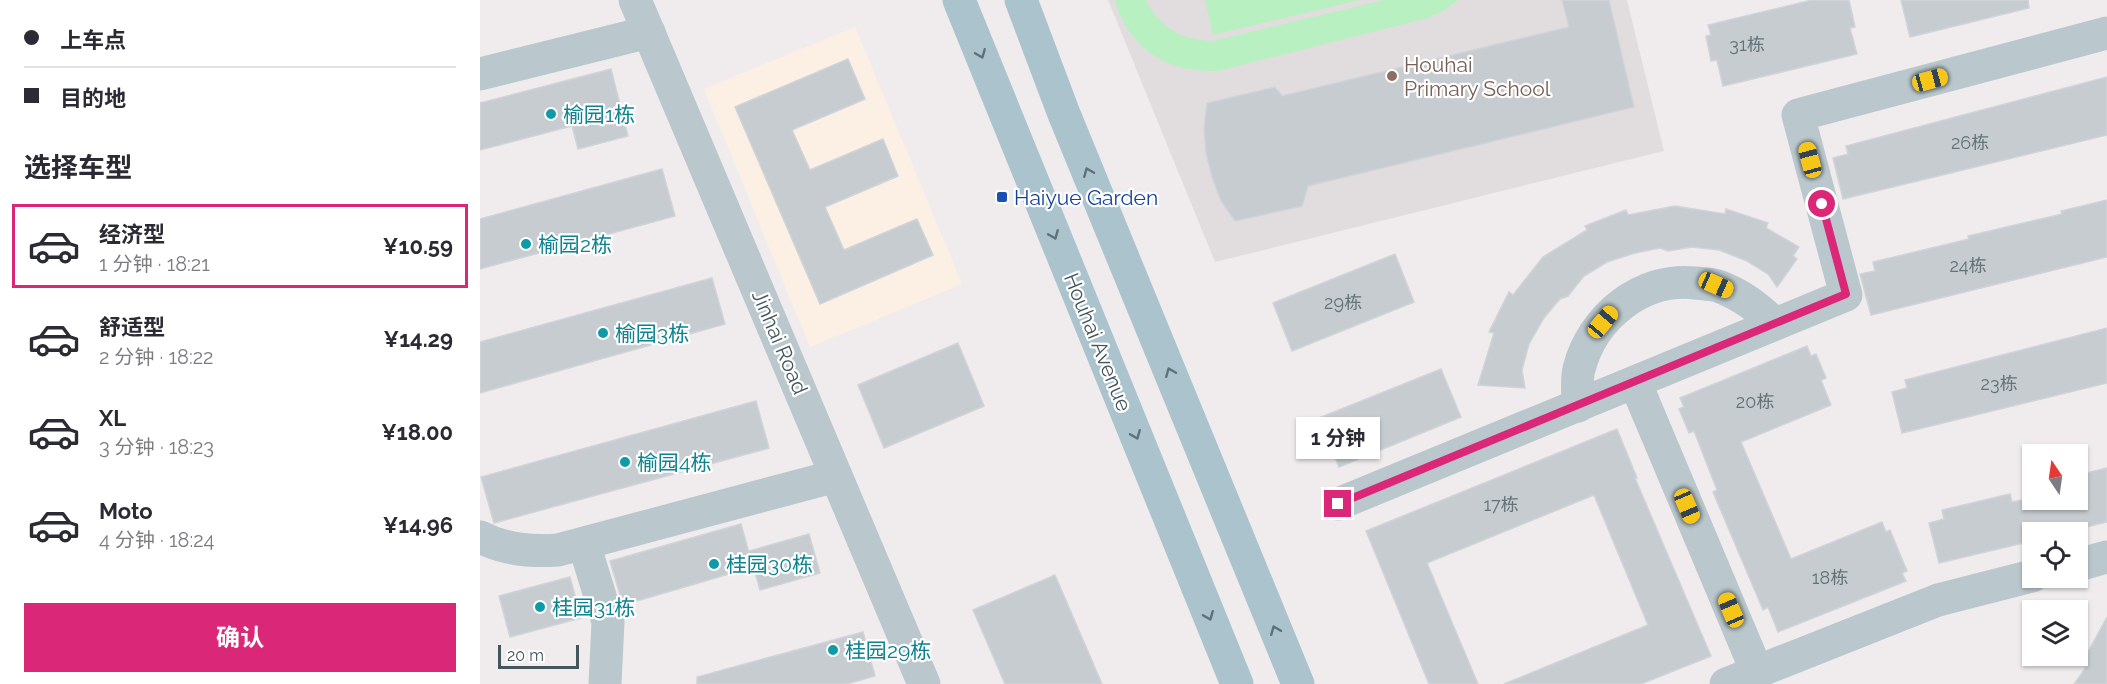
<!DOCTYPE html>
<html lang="zh">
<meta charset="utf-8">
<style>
body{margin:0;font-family:Raleway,"Noto Sans SC",sans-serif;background:#f7f7f7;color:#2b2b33;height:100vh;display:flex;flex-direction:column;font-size:22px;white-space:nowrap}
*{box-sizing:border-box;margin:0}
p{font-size:20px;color:#7c7c81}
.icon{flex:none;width:33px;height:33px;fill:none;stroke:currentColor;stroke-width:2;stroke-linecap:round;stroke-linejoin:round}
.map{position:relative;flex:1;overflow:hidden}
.details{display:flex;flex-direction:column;background:#fff;width:480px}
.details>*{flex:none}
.banner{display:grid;align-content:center;height:132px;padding:0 24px;background:#fff}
.needle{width:39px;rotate:347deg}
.buttons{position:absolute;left:1542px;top:444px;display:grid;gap:12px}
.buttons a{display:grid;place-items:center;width:66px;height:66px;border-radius:0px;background:#fff;box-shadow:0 2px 4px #0004;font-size:30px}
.scale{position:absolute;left:18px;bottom:15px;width:81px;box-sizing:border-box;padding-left:6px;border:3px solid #44555b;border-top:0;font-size:16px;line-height:21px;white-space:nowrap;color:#44555b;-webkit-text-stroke:4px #fff;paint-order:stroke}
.end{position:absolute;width:27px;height:27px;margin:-14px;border:8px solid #db2777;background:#fff;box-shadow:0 0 0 3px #fff}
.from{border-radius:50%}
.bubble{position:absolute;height:42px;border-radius:0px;background:#fff;box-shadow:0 2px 4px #0004;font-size:20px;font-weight:700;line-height:42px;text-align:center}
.car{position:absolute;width:18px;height:36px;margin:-18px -9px;border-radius:8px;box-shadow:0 0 4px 2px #0007;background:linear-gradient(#f5c518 24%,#345 0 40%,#f5c518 0 76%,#345 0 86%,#f5c518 0)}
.banner b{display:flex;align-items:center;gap:21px;height:57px;font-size:22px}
.banner b+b{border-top:2px solid #e1e1e2}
.banner i{width:15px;height:15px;background:#2b2b33}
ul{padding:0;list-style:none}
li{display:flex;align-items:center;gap:18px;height:84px;margin:0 12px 9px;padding:0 12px;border:3px solid transparent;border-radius:0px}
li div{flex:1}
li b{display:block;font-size:22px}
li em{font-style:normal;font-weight:700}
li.selected{border-color:#db2777}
li>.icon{width:54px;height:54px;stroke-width:1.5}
h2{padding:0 24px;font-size:27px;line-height:72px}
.action{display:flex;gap:12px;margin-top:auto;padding:12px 24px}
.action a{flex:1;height:69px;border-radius:0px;background:#db2777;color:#fff;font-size:24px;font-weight:700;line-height:69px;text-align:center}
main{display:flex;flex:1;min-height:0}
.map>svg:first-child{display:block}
</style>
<main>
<section class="details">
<div class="banner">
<b><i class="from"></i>上车点</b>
<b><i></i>目的地</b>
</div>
<h2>选择车型</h2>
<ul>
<li class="selected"><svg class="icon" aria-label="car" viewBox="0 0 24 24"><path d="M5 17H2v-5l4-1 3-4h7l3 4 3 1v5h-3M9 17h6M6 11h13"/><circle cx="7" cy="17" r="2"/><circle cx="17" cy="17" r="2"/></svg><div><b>经济型</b><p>1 分钟 · 18:21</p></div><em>¥10.59</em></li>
<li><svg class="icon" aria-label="car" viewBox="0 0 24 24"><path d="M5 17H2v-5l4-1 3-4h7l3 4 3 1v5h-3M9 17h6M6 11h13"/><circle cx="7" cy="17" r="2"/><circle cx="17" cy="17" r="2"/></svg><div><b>舒适型</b><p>2 分钟 · 18:22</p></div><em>¥14.29</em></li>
<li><svg class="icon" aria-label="car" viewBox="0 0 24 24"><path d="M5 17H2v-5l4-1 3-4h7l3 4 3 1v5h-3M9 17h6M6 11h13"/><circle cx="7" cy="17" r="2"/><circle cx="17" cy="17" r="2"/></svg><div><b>XL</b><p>3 分钟 · 18:23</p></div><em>¥18.00</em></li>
<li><svg class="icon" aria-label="car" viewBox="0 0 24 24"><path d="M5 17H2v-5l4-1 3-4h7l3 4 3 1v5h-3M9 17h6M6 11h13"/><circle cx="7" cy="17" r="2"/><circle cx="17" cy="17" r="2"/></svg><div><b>Moto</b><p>4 分钟 · 18:24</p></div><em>¥14.96</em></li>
</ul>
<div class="action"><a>确认</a></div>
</section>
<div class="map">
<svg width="1627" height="684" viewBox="0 0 1627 684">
<rect width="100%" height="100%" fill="#f0eced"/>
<path fill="#fcf0e4" d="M375 27 482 284 330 347 224 89Z"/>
<path fill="#e1dddf" d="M628 0H1147L1184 151 735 262Z"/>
<g fill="#b8f0c2">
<path d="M635 0H666C680 28 701 40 733 41L904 0H978L965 10 948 18 738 71C688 73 649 50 635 0Z"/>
<path d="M725 0H880L733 35Z"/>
</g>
<g fill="#c6ccd0" stroke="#d0d4d9" stroke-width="1.5">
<path d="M1082 0H1129L1154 107 828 186 822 206 755 221 741 201 732 177 726 153 724 128 727 103 795 87 802 96 1089 27Z"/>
<path d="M1332 0H1369L1375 27 1370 28 1377 54 1243 86 1237 60 1231 61 1226 36 1231 35 1228 25Z"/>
<path d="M1421 0H1548L1549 8 1430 37Z"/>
<path d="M368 59 385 99 312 130 330 170 403 139 418 176 345 207 364 250 437 219 453 255 340 304 255 107Z"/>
<path d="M131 69 148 136 98 149 92 126 0 150V103Z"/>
<path d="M1627 77V135L1363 199 1353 158 1368 154 1366 146Z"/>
<path d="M182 169 195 216 0 269V219Z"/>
<path d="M1627 200V257L1391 315 1380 274 1395 271 1393 262 1489 239 1488 236 1582 214 1581 211Z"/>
<path d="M1195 206 1245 214 1246 209 1288 223 1286 228 1319 247 1313 256 1317 259 1297 287 1288 274 1267 261 1239 250 1212 247 1188 251 1180 248 1155 253 1127 262 1104 276 1088 296 1080 299 1064 318 1049 344 1042 370 1045 388 998 385 1014 333 1009 332 1029 292 1033 295 1063 257 1107 230 1105 226 1146 210 1148 215Z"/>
<path d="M915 254 934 302 812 351 793 303Z"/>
<path d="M232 278 245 324 0 393V342Z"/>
<path d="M1627 328V383L1422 433 1412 392 1427 388 1425 380Z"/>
<path d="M478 343 504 406 404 448 378 385Z"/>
<path d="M1327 346 1331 356 1336 354 1346 378 1341 380 1351 405 1261 442 1311 559 1402 522 1406 532 1410 530 1427 571 1422 573 1426 581 1298 632 1288 607 1283 610 1233 492 1237 490 1214 431 1209 433 1199 409 1204 407 1200 398Z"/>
<path d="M961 369 981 417 859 467 839 418Z"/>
<path d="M276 401 289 448 14 523 1 477Z"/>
<path d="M1137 429 1157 478H1155L1231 656 1161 684H1024L1168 625 1114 495 947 563 998 684H949L886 531Z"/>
<path d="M1627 468V522L1585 532H1552V541L1459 563 1449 523 1464 519 1462 510 1530 494 1532 502 1542 500H1598V475Z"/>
<path d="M261 524 273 567 143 605 130 561Z"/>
<path d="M329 534 340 573 280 590 269 551Z"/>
<path d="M575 575 622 684H525L493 610Z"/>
<path d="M90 577 101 618 30 637 19 596Z"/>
<path d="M1627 617V684H1594L1607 666 1601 665Z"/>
<path d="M383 632 395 676 367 684H217V677Z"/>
</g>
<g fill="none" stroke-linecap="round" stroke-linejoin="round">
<g stroke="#bac8cd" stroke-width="33">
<path d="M155 0 444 684"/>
<path d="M0 74 169 32"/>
<path d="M1155 382 1277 672"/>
<path d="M1098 406C1098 394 1096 380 1099 369 1112 317 1162 277 1215 283 1223 284 1231 284 1238 286 1262 295 1277 307 1295 324"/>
<path d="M858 504 1366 295 1318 115 1627 33"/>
<path d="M0 537C25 550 51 552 78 550L356 476"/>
<path d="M104 544 128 622 125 684"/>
<path d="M1598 565 1627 557"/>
<path d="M1246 684 1458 600 1552 576"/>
</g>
<g stroke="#abc3cd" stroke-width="33">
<path d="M479 0 757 684"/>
<path d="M541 0 584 114 818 684"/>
</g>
</g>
<defs><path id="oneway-chevron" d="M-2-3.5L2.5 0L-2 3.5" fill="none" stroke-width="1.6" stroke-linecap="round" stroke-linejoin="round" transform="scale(1.5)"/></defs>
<g stroke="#5e7078">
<use href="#oneway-chevron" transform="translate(501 54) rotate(68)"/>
<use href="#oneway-chevron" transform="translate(608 172) rotate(-112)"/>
<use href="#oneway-chevron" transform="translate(574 235) rotate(68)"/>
<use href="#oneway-chevron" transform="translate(690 372) rotate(-112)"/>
<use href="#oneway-chevron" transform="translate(656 435) rotate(68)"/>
<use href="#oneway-chevron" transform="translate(729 616) rotate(68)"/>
<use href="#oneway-chevron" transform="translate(795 630) rotate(-112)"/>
</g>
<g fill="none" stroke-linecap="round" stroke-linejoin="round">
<path stroke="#db2777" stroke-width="8" d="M858 504 1366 294 1342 204"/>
</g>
<circle fill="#8d6e63" stroke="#fff" stroke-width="2" cx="912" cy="76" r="6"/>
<g fill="#0f9aa8" stroke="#fff" stroke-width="2">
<circle cx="71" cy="114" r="6"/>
<circle cx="46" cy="244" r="6"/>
<circle cx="123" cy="333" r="6"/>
<circle cx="145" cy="462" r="6"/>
<circle cx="234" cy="564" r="6"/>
<circle cx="60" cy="607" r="6"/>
<circle cx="353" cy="650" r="6"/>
</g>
<rect fill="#1a4fb4" stroke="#fff" stroke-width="2" x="516" y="191" width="12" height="12" rx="3"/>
<g text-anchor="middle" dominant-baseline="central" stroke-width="4.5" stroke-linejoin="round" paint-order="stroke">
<g font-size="18" fill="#647378">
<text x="1267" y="44">31栋</text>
<text x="1490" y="142">26栋</text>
<text x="1488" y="265">24栋</text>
<text x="863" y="302">29栋</text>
<text x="1519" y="383">23栋</text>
<text x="1275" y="401">20栋</text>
<text x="1021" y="504">17栋</text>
<text x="1350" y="577">18栋</text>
</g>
<g font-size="21" fill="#785e54" stroke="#fff" text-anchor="start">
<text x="924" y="64">Houhai<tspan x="924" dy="24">Primary School</tspan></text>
</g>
<g font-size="21" fill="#0d838f" stroke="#fff" text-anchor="start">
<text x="83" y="114">榆园1栋</text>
<text x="58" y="244">榆园2栋</text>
<text x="135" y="333">榆园3栋</text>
<text x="157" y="462">榆园4栋</text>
<text x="246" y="564">桂园30栋</text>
<text x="72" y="607">桂园31栋</text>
<text x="365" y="650">桂园29栋</text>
</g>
<g font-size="21" fill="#164399" stroke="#fff" text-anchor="start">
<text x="534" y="197">Haiyue Garden</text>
</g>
<g font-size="21" fill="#44555b" stroke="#fff">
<text transform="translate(300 342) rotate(67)">Jinhai Road</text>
<text transform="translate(618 342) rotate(68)">Houhai Avenue</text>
</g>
</g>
</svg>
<div class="buttons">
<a><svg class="needle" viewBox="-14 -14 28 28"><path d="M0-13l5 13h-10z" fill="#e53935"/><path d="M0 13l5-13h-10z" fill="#7c7c81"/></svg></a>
<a><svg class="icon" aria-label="locate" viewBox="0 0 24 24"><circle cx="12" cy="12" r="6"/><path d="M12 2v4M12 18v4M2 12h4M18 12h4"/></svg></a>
<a><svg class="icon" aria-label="layers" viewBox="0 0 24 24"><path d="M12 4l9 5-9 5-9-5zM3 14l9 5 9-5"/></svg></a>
</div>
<div class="scale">20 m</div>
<i class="end from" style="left:1342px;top:204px"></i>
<i class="end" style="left:858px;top:504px"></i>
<div class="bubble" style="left:816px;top:417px;width:84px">1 分钟</div>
<i class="car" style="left:1450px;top:80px;rotate:75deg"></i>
<i class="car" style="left:1330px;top:160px;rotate:345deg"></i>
<i class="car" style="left:1236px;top:285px;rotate:114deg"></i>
<i class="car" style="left:1123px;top:322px;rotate:40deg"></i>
<i class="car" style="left:1207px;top:506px;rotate:157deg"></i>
<i class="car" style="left:1251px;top:610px;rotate:337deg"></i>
</div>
</main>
